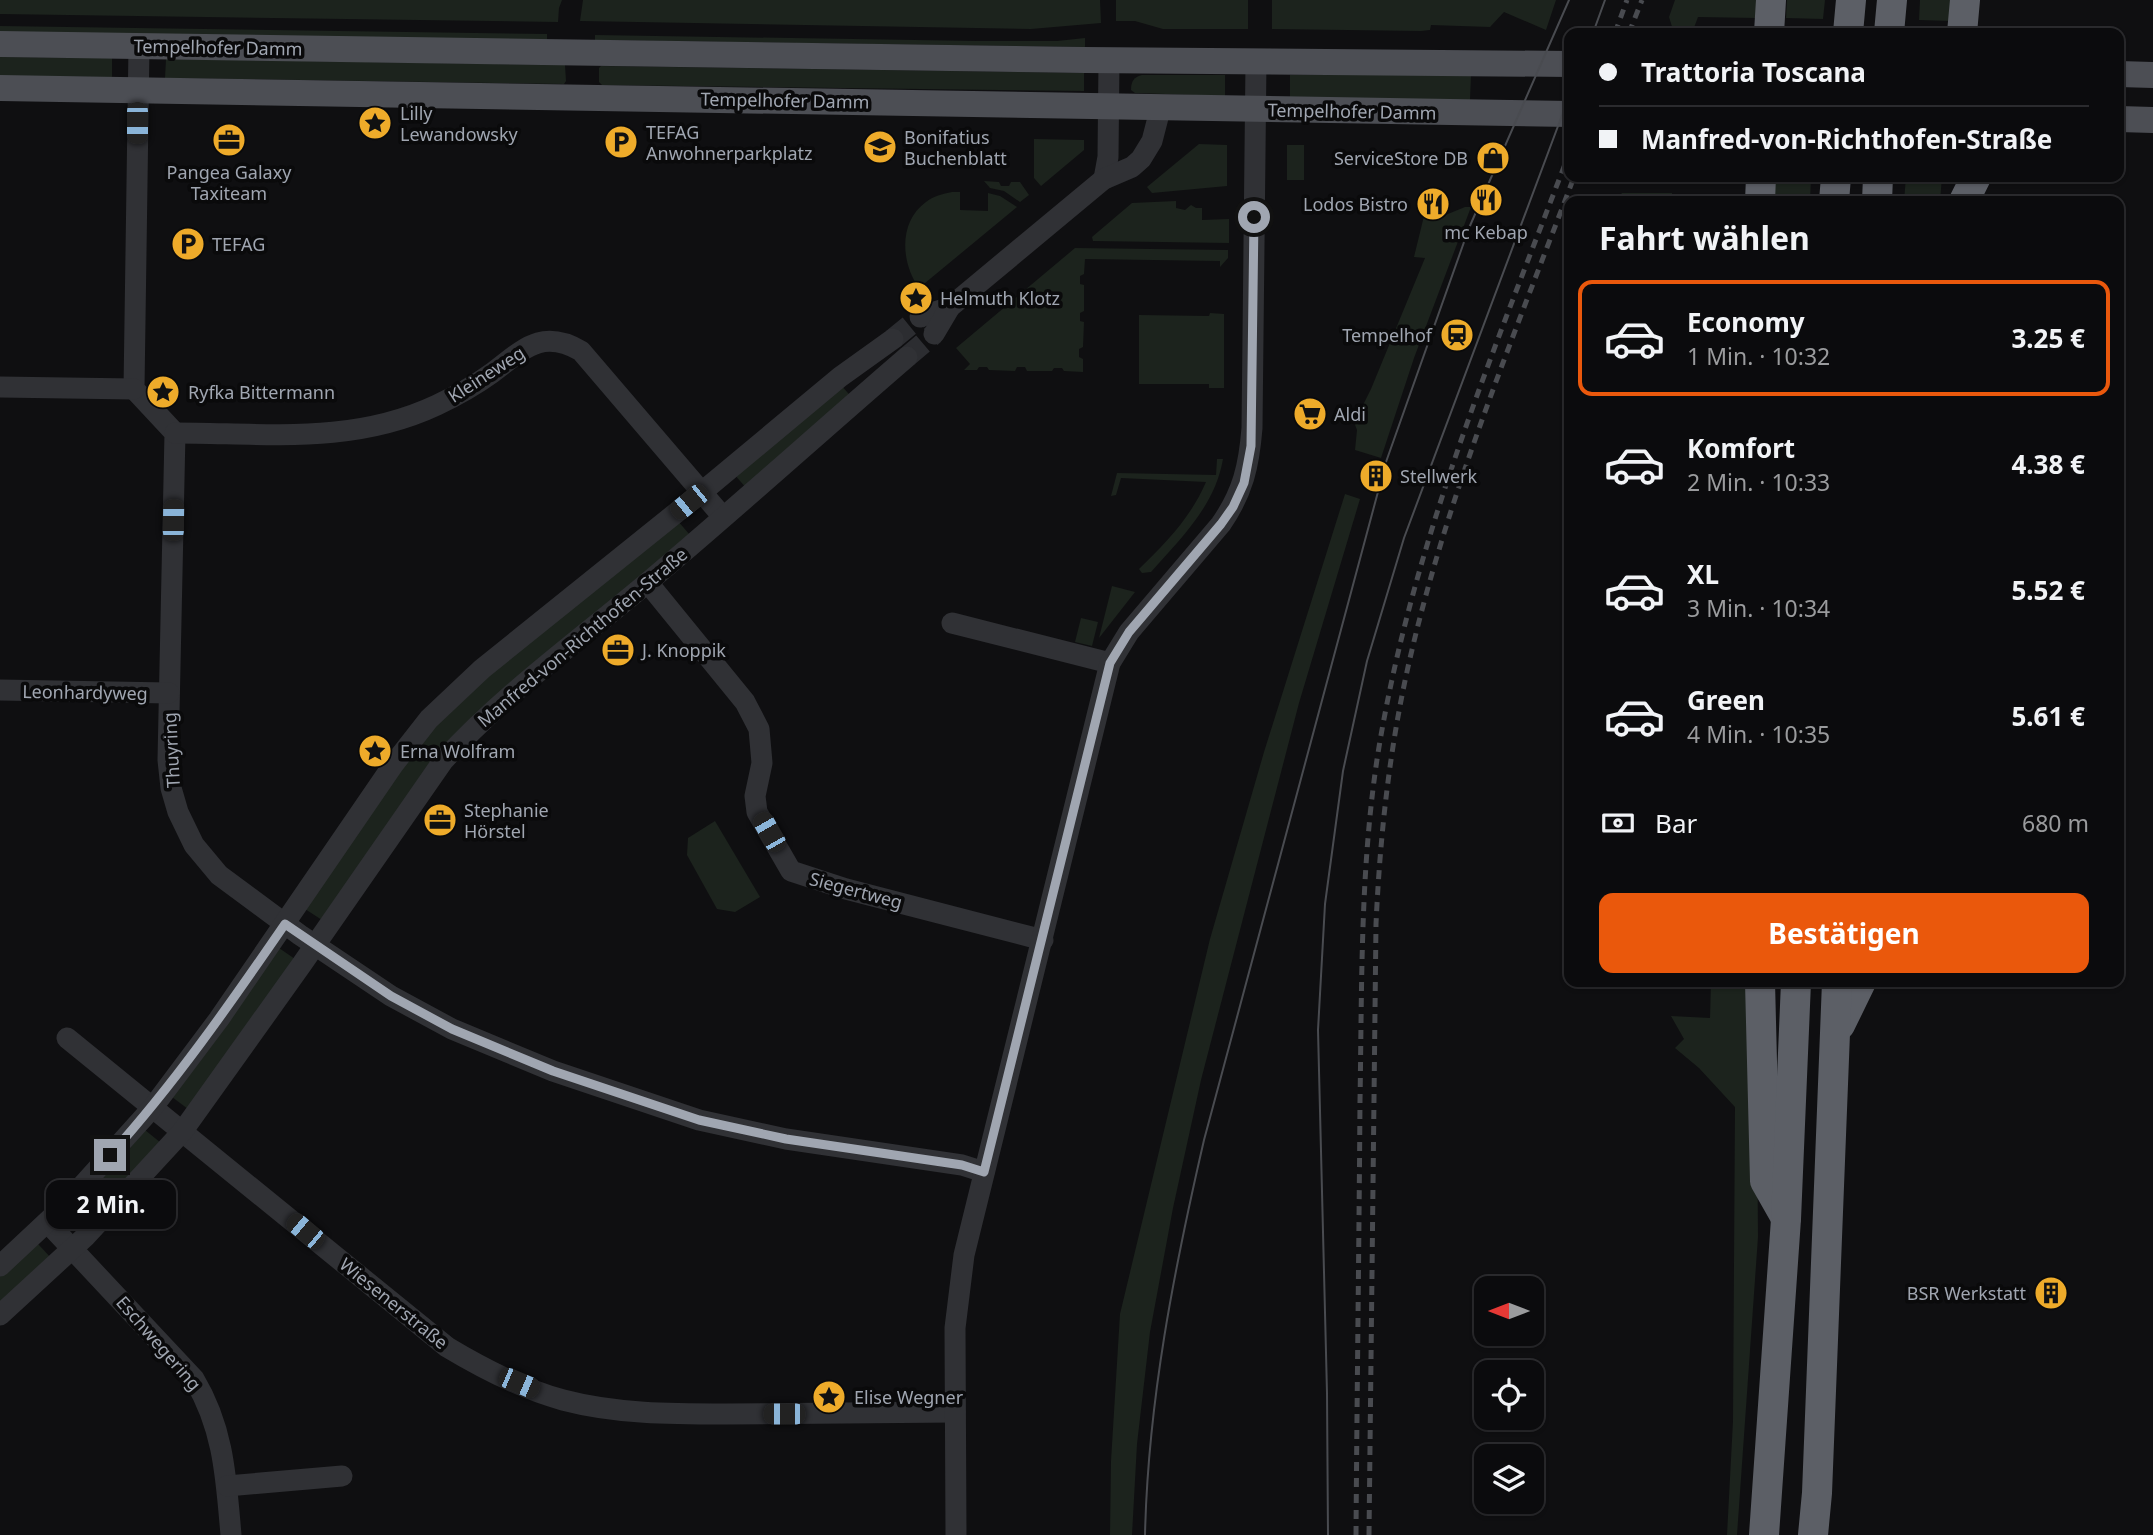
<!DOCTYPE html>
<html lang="de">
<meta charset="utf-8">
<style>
body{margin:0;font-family:"Noto Sans",sans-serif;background:#141416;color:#f1f3f6;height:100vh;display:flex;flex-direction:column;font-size:26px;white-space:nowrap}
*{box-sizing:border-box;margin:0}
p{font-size:23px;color:#9a9b9d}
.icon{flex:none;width:38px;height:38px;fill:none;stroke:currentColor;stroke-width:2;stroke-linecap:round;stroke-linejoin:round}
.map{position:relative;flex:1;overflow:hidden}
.drawer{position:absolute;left:1564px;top:196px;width:560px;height:791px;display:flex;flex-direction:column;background:#0b0b0d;border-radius:14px;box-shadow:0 2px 5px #0004,0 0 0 2px #2b2b2e}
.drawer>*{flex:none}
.banner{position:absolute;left:1564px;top:28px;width:560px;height:154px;border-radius:14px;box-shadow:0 2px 5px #0004,0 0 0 2px #2b2b2e;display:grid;align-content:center;height:154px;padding:0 35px;background:#0b0b0d}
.needle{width:46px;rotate:270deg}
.controls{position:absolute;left:1474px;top:1276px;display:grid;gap:14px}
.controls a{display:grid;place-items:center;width:70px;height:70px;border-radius:14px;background:#0b0b0d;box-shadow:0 2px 5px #0004,0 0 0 2px #2b2b2e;font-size:35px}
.end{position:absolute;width:32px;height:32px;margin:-16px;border:9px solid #a0a6b1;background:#111;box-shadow:0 0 0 4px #111}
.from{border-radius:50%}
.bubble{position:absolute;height:49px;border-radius:14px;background:#0b0b0d;box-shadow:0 2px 5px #0004,0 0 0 2px #2b2b2e;font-size:23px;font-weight:700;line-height:49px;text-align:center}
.car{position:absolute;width:21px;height:42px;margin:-21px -10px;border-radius:9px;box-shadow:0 0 5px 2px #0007;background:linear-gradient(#222 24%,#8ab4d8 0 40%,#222 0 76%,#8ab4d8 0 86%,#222 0)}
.banner b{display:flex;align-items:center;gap:24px;height:66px;font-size:26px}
.banner b+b{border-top:2px solid #2b2b2e}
.banner i{width:18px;height:18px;background:#f1f3f6}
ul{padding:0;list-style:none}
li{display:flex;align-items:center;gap:21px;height:116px;margin:0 14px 10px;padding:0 21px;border:4px solid transparent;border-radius:14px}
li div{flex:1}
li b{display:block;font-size:26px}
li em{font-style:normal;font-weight:700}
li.active{border-color:#ea580c}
li>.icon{width:63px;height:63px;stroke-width:1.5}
h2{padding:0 35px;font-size:32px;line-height:84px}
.pay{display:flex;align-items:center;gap:18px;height:77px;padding:0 35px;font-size:26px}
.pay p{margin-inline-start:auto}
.cta{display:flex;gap:14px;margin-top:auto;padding:14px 35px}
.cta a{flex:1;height:80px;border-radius:14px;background:#ea580c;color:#fff;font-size:28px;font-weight:700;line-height:80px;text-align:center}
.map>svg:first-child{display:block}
</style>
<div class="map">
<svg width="2153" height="1535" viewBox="0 0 2153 1535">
<rect width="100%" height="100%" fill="#0f0f11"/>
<g fill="#1c231d">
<path d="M0 0H562L559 8 558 22 0 14Z"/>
<path d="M583 0H1100L1101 23 1031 29 580 21Z"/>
<path d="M1116 0H1248V29H1163L1135 21H1116Z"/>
<path d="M1272 0H1556L1546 30 1504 12 1490 27 1431 25 1430 30 1421 31 1272 29Z"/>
<path d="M1675 0H1757L1756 18 1698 17 1692 33H1674L1669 17Z"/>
<path d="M1787 0H1825L1823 19 1786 18Z"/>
<path d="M1920 0H1952L1951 21 1919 20Z"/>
<path d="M0 26 547 34V40L0 32Z"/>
<path d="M595 35 977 41H1057L1085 38V47L595 40Z"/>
<path d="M0 57 112 58V77L0 76Z"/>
<path d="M166 59 565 65 566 81 564 84 165 78Z"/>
<path d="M601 66 1084 73V91L602 85 599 82V68Z"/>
<path d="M1142 75H1225V96L1135 93 1131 90C1131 81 1134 77 1142 75Z"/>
<path d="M1290 75H1471L1470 100 1290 98Z"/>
<path d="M1034 139 1084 140V150L1041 186 1034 178Z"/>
<path d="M1199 144 1227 145V186L1152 193 1147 187Z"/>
<rect x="1287" y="145" width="17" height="35"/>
<path d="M1772 177H1811L1810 201H1771Z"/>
<path d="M1906 177H1942L1940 201H1904Z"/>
<path d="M984 181 999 182 1001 186H1009L1011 182H1020L1029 195 1020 202 1004 191 990 188Z"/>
<path d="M952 192H960V210L988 211V193L1000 196 1017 207 919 288C901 263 898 222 926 202 933 196 943 194 952 192Z"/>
<path d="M1622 193H1672V201H1615Z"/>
<path d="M1176 201V208L1185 210 1191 205 1196 208H1202V220L1229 219V243L1093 241 1092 237 1132 203Z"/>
<path d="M1465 207H1471L1414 358 1381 458 1355 450 1357 430 1351 414 1363 405 1371 389 1425 258 1414 257 1424 216H1443Z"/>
<path d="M1075 248 1228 250V258L1220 267V261L1085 259 1084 274 1080 276V284L1084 285V311L1080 313V321L1084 322 1083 347 1079 349V357L1083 359V372L1064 371 1062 368H1054L1052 371H1027L1025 367H1017L1015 371 989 370 987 367H979L977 370H964L970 364 956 348Z"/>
<path d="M1210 313 1224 314V388H1209V384H1139V315L1209 316Z"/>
<path d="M841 385 854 400 747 489 734 474Z"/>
<path d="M1217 459H1223C1215 506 1181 538 1151 572L1142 573 1139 569C1166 543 1191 517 1206 482L1121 478 1116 495 1111 496 1117 473 1216 475Z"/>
<path d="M1345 494 1360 499 1299 703 1201 1080 1173 1208 1150 1332 1137 1444 1132 1535H1110L1111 1461 1120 1314 1210 939 1264 752Z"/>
<path d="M677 520 690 535 513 684 322 920 305 909 416 749 439 723 488 677Z"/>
<path d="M1112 586 1135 592 1099 638Z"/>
<path d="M1081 618 1098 622 1092 646 1075 642Z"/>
<path d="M715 821 760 897 735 912 717 909 687 855 688 838Z"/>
<path d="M279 948 295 959 188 1109 172 1097Z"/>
<path d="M1711 982H1756L1758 1237 1737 1535H1727L1733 1421 1735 1107 1699 1068 1675 1048 1684 1039 1671 1016 1710 1018Z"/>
<path d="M145 1130 161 1143 84 1228 69 1213 121 1159Z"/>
<path d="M38 1244 52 1259 0 1303V1276Z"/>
</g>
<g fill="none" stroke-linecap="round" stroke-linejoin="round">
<g stroke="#2c2d31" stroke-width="21" stroke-dasharray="21 10" stroke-linecap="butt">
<path d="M893 339 920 317"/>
<path d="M907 357 934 334"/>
</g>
<g stroke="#303135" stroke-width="21">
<path d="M139 46 134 389 175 433 168 760 171 788 178 812 194 845 219 875 300 935 391 996 452 1029 553 1071 699 1120 786 1139 962 1165 984 1172"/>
<path d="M1104 179 1108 157 1109 60"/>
<path d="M920 317 950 307"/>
<path d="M934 334 950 307 1104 179 1132 167 1141 159 1152 141 1161 106"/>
<path d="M0 387 134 389"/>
<path d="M175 433C266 433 352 445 437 405 456 396 474 386 492 373 523 350 541 328 581 351L723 517"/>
<path d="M648 583 745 702 759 729 762 763 755 796 757 812 791 871 846 889 1043 940"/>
<path d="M952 623 1110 663"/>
<path d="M0 690 169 693"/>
<path d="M67 1038 447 1347C482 1368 522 1389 563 1400 616 1414 671 1414 726 1414 802 1414 878 1412 955 1412"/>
<path d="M48 1223 194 1379C224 1429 226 1478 231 1535"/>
<path d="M0 1266 63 1207 153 1107 219 1019 393 765 429 719 482 669 702 492 840 377 893 339"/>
<path d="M0 1315 86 1236 182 1132 302 964 443 761C504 694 578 641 647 583 735 509 820 432 907 357"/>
<path d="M227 1486 342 1476"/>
<path d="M956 1535 955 1328 964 1255 1110 663 1129 632 1221 524C1243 492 1249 466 1252 428L1256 61"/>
</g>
<g stroke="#4c4e54" stroke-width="26">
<path d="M0 44 1085 60 1570 64"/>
<path d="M2119 74 2153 75"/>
<path d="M0 88 1570 114"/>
<path d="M2119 119 2153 120"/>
</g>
<g stroke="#5c5f66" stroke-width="30">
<path d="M1769 33 1771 0"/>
<path d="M1848 33 1851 0"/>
<path d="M1889 33 1892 0"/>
<path d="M1962 33 1965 0"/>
<path d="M1760 201 1761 177"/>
<path d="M1834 201 1836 177"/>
<path d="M1877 201 1878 177"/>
<path d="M1964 201 1976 177"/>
<path d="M1760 982 1765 1181 1786 1218"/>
<path d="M1840 1025 1861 982"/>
<path d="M1764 1535 1786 1219 1796 982"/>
<path d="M1813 1535 1817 1493 1837 982"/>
</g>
<g stroke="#494b50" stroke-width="2">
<path d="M1593 33 1605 0"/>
<path d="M1145 1535C1148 1401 1174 1270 1204 1140L1386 462 1469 228 1569 0"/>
<path d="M1328 1535 1327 1393 1318 1030 1325 904 1343 771 1367 661 1404 538 1570 94"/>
</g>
<g stroke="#494b50" stroke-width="5" stroke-dasharray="9 7" stroke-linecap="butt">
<path d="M1615 33 1627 0"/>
<path d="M1629 33 1642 0"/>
<path d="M1356 1535C1357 1390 1359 1246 1360 1101 1362 985 1360 868 1378 753 1412 544 1495 348 1570 151"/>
<path d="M1369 1535 1376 924C1380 837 1389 752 1408 667 1446 498 1513 338 1574 177"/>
</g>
</g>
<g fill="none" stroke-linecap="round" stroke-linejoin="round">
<path stroke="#a0a6b1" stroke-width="9" d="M110 1155C175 1083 230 1004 285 924L391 996 452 1029 553 1071 699 1120 786 1139 962 1165 984 1172 1110 663 1129 632 1221 524 1233 507 1244 483 1251 446 1254 217"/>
</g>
<defs>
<symbol id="sight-disc" viewBox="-11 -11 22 22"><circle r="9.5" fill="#eeab2a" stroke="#0a0a0b"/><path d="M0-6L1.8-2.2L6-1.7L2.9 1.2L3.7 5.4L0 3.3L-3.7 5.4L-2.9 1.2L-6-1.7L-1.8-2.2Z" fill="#111"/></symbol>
<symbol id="office-disc" viewBox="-11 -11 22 22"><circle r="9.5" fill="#eeab2a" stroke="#0a0a0b"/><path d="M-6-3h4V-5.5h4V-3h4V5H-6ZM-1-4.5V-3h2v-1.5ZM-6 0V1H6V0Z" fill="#111"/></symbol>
<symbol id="parking-disc" viewBox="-11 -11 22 22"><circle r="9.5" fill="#eeab2a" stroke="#0a0a0b"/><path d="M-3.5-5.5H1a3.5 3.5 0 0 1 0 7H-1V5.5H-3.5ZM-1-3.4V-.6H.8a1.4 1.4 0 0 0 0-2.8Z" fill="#111"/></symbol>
<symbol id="school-disc" viewBox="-11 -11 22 22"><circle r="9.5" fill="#eeab2a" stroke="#0a0a0b"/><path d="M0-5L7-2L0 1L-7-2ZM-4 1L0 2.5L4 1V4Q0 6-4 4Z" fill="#111"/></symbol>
<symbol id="shop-disc" viewBox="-11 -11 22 22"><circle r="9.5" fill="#eeab2a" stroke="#0a0a0b"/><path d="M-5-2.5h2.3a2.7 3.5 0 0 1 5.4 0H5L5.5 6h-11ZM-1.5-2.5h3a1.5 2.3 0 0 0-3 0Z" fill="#111"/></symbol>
<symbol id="restaurant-disc" viewBox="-11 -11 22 22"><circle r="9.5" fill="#eeab2a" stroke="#0a0a0b"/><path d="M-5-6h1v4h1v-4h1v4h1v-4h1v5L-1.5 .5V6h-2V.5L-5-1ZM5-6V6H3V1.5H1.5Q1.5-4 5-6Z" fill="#111"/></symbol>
<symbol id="station-disc" viewBox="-11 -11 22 22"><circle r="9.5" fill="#eeab2a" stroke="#0a0a0b"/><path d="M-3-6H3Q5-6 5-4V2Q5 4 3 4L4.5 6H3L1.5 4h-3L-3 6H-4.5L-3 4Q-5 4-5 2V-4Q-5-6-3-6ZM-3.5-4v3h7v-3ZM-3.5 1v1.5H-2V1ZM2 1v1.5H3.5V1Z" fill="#111"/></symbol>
<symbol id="supermarket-disc" viewBox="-11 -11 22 22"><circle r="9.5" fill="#eeab2a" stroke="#0a0a0b"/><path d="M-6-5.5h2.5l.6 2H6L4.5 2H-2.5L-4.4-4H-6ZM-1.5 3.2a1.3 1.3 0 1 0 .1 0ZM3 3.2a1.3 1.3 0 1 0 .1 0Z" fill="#111"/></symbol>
<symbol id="building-disc" viewBox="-11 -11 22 22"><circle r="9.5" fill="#eeab2a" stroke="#0a0a0b"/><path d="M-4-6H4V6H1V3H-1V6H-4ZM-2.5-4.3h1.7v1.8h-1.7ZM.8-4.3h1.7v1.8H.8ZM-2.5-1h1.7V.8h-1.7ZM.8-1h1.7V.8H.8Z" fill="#111"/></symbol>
</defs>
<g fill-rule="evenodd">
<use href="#sight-disc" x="356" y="104" width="38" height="38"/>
<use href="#office-disc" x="210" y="121" width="38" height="38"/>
<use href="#parking-disc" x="602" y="123" width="38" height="38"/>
<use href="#school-disc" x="861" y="128" width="38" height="38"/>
<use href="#shop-disc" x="1474" y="139" width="38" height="38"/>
<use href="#restaurant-disc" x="1467" y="181" width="38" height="38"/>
<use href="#restaurant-disc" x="1414" y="185" width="38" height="38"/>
<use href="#parking-disc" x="169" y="225" width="38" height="38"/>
<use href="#sight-disc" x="897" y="279" width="38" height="38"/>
<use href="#station-disc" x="1438" y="316" width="38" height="38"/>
<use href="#sight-disc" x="144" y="373" width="38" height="38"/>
<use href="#supermarket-disc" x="1291" y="395" width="38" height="38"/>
<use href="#building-disc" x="1357" y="457" width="38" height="38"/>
<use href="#office-disc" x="599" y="631" width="38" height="38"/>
<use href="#sight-disc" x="356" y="732" width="38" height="38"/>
<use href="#office-disc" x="421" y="801" width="38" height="38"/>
<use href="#building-disc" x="2032" y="1274" width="38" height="38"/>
<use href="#sight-disc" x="810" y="1378" width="38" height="38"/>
</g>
<g text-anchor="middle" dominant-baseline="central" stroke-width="7" stroke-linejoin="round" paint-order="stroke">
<g font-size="18" fill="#a0a6b1" stroke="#0a0a0b">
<text transform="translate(218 47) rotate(1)">Tempelhofer Damm</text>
<text transform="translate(785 100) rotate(1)">Tempelhofer Damm</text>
<text transform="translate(1352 111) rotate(1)">Tempelhofer Damm</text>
<text transform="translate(486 374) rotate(-33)">Kleineweg</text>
<text transform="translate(582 637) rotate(-40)">Manfred-von-Richthofen-Straße</text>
<text transform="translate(85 692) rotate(1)">Leonhardyweg</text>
<text transform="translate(171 750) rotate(-93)">Thuyring</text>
<text transform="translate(856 890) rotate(15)">Siegertweg</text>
<text transform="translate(394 1303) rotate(39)">Wiesenerstraße</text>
<text transform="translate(159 1343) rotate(49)">Eschwegering</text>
</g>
<g font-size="18" fill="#a0a6b1" stroke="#0a0a0b" text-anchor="start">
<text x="400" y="113">Lilly<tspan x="400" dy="21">Lewandowsky</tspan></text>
<text x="646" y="132">TEFAG<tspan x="646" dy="21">Anwohnerparkplatz</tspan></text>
<text x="904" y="137">Bonifatius<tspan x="904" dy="21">Buchenblatt</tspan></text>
<text x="1468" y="158" text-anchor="end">ServiceStore DB</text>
<text x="229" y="172" text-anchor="middle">Pangea Galaxy<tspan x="229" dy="21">Taxiteam</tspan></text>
<text x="1408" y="204" text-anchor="end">Lodos Bistro</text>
<text x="1486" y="232" text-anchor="middle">mc Kebap</text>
<text x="212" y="244">TEFAG</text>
<text x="940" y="298">Helmuth Klotz</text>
<text x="1432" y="335" text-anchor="end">Tempelhof</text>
<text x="188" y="392">Ryfka Bittermann</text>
<text x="1334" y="414">Aldi</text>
<text x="1400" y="476">Stellwerk</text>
<text x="642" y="650">J. Knoppik</text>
<text x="400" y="751">Erna Wolfram</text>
<text x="464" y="810">Stephanie<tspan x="464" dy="21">Hörstel</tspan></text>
<text x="2026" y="1293" text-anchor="end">BSR Werkstatt</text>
<text x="854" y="1397">Elise Wegner</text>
</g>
</g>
</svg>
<div class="controls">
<a><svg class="needle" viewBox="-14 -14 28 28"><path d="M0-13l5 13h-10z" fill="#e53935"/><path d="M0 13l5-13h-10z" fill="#9a9b9d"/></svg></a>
<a><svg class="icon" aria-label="locate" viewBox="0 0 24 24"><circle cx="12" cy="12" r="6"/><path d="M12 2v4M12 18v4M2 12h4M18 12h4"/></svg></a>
<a><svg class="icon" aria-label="layers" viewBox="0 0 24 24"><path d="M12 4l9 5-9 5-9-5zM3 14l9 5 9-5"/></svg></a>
</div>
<i class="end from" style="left:1254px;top:217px"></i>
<i class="end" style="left:110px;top:1155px"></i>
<div class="bubble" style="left:46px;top:1180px;width:130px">2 Min.</div>
<i class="car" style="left:137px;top:123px;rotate:180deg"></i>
<i class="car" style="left:689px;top:502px;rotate:231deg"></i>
<i class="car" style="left:173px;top:520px;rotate:1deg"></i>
<i class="car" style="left:769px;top:832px;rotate:330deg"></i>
<i class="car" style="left:305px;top:1231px;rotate:310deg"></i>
<i class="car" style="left:519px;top:1383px;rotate:113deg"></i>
<i class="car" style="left:784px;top:1414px;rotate:270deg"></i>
<div class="banner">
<b><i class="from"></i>Trattoria Toscana</b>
<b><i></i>Manfred-von-Richthofen-Straße</b>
</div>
<section class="drawer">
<h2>Fahrt wählen</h2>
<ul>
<li class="active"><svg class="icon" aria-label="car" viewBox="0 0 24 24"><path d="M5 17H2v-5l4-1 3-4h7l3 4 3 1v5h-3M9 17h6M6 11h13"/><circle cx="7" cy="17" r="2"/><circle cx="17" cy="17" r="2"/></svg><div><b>Economy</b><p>1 Min. · 10:32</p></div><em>3.25 €</em></li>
<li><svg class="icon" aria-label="car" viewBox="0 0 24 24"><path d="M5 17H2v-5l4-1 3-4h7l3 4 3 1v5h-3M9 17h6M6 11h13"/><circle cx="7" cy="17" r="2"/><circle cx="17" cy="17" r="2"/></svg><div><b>Komfort</b><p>2 Min. · 10:33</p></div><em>4.38 €</em></li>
<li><svg class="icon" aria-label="car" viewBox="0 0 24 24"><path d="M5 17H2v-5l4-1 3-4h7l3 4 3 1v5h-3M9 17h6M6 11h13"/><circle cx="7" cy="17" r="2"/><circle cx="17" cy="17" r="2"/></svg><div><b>XL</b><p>3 Min. · 10:34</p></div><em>5.52 €</em></li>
<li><svg class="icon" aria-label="car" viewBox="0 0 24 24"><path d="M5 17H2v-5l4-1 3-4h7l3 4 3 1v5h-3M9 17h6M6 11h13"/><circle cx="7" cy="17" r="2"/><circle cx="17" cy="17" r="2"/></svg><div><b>Green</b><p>4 Min. · 10:35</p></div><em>5.61 €</em></li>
</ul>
<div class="pay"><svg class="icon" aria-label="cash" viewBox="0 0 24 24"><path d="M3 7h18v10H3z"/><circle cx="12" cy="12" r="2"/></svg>Bar<p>680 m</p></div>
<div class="cta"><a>Bestätigen</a></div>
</section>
</div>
